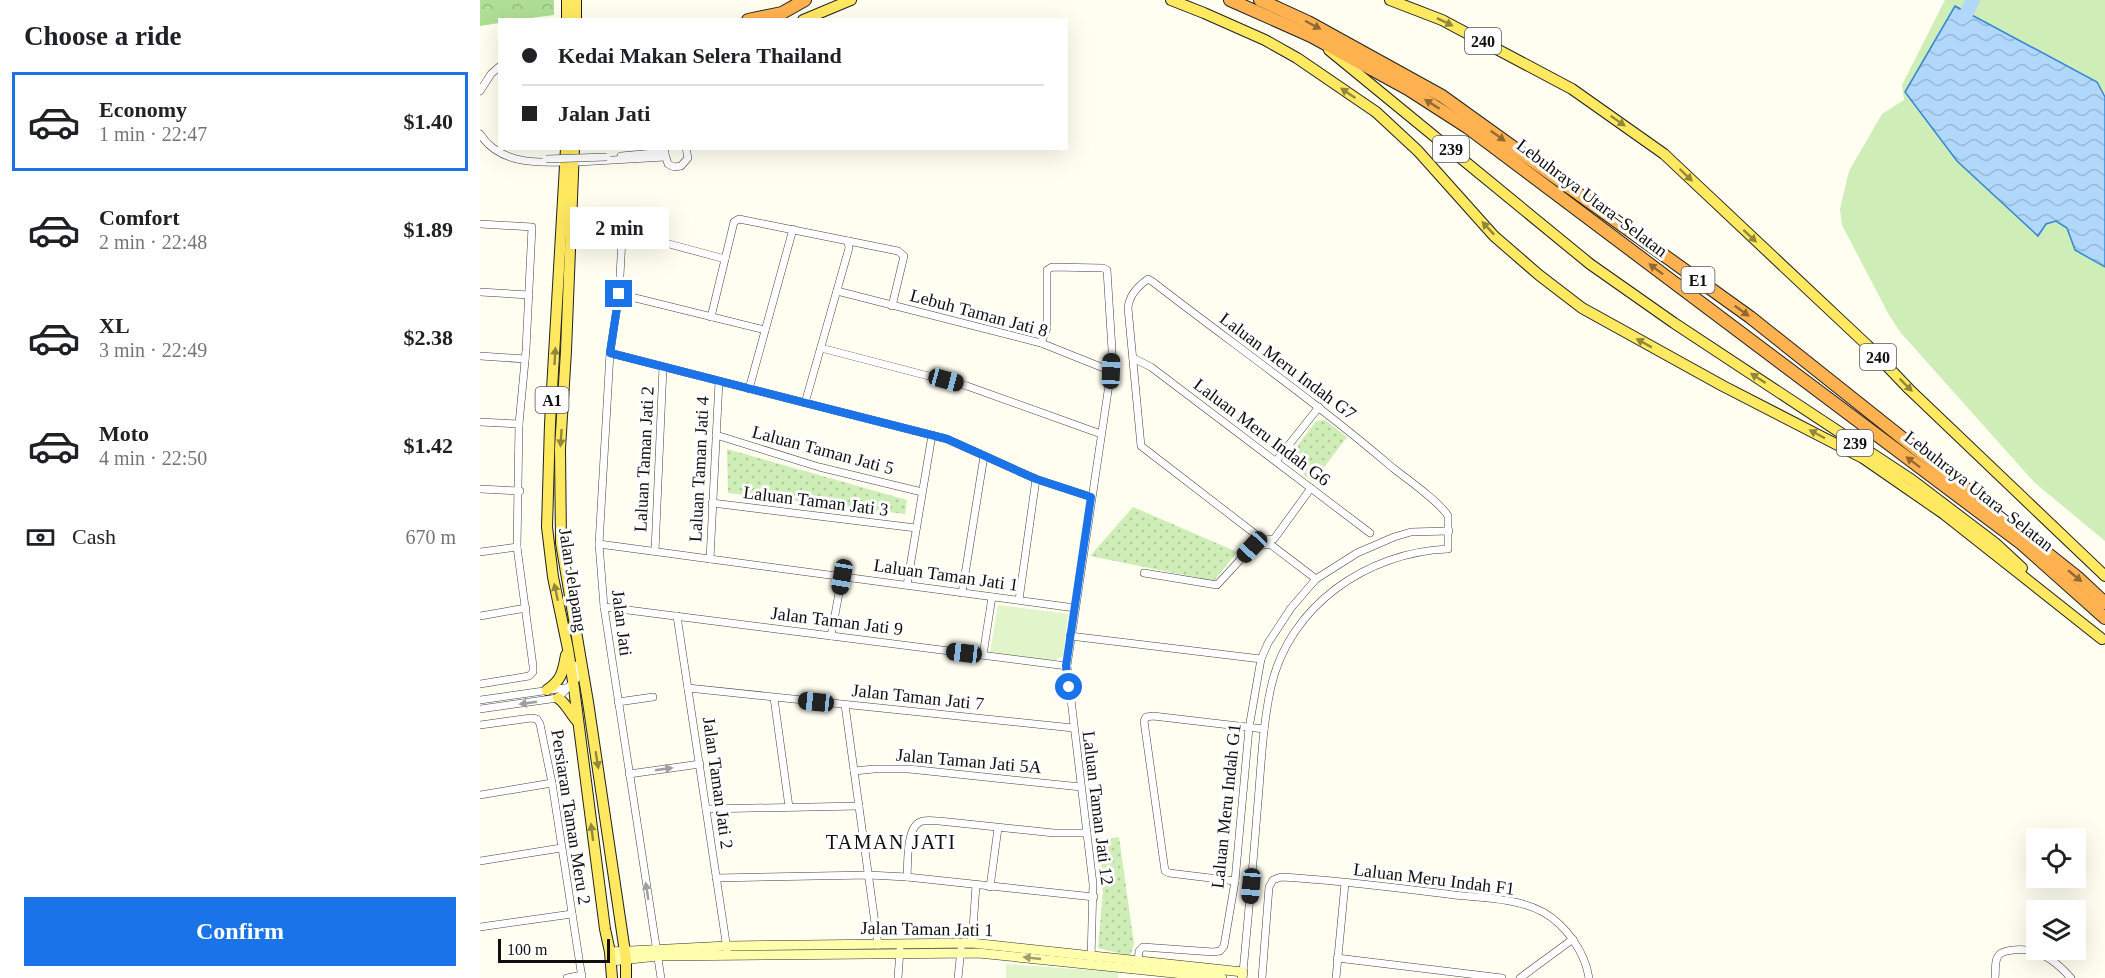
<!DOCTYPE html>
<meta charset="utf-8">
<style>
body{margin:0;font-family:Georgia,serif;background:#f2f2f2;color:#202124;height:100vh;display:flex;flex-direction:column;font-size:22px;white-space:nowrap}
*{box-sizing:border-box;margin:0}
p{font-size:20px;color:#757577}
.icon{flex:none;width:33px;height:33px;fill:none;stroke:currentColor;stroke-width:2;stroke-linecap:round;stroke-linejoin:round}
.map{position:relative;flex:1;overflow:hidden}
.side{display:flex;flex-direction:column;background:#fff;width:480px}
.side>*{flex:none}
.guide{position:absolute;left:18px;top:18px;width:570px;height:132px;border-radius:0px;box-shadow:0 6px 24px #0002;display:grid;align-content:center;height:132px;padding:0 24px;background:#fff}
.controls{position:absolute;left:1546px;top:828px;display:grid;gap:12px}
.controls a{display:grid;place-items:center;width:60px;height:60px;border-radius:0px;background:#fff;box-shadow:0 6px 24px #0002;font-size:30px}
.scale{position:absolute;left:18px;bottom:15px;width:112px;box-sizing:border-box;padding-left:6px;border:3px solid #0f0f0f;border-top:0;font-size:16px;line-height:21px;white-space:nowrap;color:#0f0f0f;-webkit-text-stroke:4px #fff;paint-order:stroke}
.end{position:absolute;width:27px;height:27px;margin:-14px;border:8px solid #1a73e8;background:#fff;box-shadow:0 0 0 3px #fff}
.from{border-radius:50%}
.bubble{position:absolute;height:42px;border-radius:0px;background:#fff;box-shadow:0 6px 24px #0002;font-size:20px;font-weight:800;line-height:42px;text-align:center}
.car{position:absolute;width:18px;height:36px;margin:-18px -9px;border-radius:8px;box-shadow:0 0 4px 2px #0007;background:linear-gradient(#222 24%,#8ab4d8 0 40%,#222 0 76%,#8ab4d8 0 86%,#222 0)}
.guide b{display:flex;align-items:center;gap:21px;height:57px;font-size:22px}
.guide b+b{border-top:2px solid #e0e0e0}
.guide i{width:15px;height:15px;background:#202124}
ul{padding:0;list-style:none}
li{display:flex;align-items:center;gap:18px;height:99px;margin:0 12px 9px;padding:0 12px;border:3px solid transparent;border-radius:0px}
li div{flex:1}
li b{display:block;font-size:22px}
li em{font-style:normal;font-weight:800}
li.selected{border-color:#1a73e8}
li>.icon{width:54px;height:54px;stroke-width:1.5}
h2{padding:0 24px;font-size:27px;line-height:72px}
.pay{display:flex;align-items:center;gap:15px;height:66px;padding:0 24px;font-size:22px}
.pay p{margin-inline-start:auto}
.action{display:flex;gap:12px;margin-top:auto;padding:12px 24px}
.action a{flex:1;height:69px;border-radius:0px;background:#1a73e8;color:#fff;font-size:24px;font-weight:800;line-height:69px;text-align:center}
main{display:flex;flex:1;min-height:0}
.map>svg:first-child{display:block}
</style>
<main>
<section class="side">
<h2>Choose a ride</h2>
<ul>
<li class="selected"><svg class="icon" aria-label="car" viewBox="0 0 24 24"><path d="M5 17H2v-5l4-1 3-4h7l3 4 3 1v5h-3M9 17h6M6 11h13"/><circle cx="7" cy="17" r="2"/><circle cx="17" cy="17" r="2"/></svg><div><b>Economy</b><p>1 min · 22:47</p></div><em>$1.40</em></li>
<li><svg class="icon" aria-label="car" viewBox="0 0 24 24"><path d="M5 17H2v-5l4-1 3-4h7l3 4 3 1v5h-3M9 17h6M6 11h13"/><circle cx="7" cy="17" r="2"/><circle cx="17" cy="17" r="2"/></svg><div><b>Comfort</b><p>2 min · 22:48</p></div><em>$1.89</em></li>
<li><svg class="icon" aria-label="car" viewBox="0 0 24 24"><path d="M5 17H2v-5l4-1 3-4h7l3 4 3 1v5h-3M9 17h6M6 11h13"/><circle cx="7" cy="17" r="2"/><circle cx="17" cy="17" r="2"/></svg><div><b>XL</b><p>3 min · 22:49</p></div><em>$2.38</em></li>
<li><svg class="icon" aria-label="car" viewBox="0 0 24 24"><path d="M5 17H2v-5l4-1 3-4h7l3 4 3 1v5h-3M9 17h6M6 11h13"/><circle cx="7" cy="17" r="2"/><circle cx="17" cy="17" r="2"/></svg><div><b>Moto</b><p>4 min · 22:50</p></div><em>$1.42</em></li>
</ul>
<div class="pay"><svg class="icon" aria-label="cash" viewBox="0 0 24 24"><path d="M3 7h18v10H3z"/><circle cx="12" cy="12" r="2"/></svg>Cash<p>670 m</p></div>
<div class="action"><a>Confirm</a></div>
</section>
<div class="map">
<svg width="1625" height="978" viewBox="0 0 1625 978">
<defs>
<pattern id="forest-crowns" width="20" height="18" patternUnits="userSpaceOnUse" patternTransform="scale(1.5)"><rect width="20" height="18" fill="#afdf95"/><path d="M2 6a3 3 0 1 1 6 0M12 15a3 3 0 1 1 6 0" fill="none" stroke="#95be7f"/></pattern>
<pattern id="park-dots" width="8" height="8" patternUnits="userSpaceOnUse" patternTransform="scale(1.5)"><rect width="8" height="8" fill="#ceedb7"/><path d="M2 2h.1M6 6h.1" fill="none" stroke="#b0ca9c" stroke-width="1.8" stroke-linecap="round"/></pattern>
<pattern id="water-waves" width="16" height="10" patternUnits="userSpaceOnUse" patternTransform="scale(1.5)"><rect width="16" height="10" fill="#b1d8fb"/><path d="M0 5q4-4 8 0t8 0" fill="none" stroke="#97b8d6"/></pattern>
</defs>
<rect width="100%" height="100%" fill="#fffef1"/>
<path fill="#ceedb7" d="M1465 0H1625V541L1554 482 1421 333 1409 315 1362 225 1360 209 1369 171 1402 114 1424 100 1422 85Z"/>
<path fill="url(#forest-crowns)" d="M0 0H74V15L42 19 20 20 19 23 0 26Z"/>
<g fill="url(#park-dots)">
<path d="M845 420 867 437 833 482 810 464 809 457 836 421Z"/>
<path d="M247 449 427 500 425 514 248 493Z"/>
<path d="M653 507 757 552 734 581 610 556Z"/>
<path d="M639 837 654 944 650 956 618 948 623 892 614 841Z"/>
</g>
<g fill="#e1f4ca">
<path d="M518 605 588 614 583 656 571 662 510 652Z"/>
<path d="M526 964 638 972V978H526Z"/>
</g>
<path fill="url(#water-waves)" stroke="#3285d8" stroke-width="1.5" d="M1475 6 1617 82 1625 97V267L1595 250 1587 228 1576 221 1566 224 1558 236 1477 161 1425 92Z"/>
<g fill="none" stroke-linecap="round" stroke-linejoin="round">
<path stroke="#b1d8fb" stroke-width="14" d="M1487 12 1493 0"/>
<defs>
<g id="street">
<path d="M0 91 11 74 20 66"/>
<path d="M0 134C18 162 51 163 81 162"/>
<path d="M185 154 188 164 194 167 201 166 208 158 206 148"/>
<path d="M141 156 185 152"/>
<path d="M98 162 185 157"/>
<path d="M0 224 52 227 46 350 39 424 37 547 53 666V672L49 676 0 684"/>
<path d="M357 291 561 343 631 371"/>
<path d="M0 292 49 295"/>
<path d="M139 294 285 330"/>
<path d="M231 317 254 222 259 219 418 251 424 256 412 306"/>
<path d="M561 343 567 328V270L572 267 623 268 627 270 632 350 631 371 587 666 613 884 611 959"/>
<path d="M341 348 487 386 621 434"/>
<path d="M130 353 467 439 556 479 611 497"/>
<path d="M0 356 45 359"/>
<path d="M653 358 671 367 890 533"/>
<path d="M269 389 313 229"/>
<path d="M325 403 369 248 368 241"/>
<path d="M0 422 39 424"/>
<path d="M236 435 339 467 442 492"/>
<path d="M796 461 839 407"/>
<path d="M0 489 40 491"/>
<path d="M232 503 436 528"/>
<path d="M119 544 595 608"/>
<path d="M175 551 183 367"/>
<path d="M0 552 37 547"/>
<path d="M230 559 239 381"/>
<path d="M664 573 737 585 772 547 790 544 836 579"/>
<path d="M427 585 452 435"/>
<path d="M482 593 504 456"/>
<path d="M539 600 556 479"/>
<path d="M124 607 587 666"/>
<path d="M0 616 46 608"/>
<path d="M197 616 247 949"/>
<path d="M351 636 362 577"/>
<path d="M590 636 781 659"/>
<path d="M503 655 512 597"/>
<path d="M208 688 593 728"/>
<path d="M294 698 309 807"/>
<path d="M0 700 92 687"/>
<path d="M138 702 173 697"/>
<path d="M365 705 398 945"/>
<path d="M0 709 78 698 96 679 97 665"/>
<path d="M0 725 51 718 57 719 60 724 72 783 102 978"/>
<path d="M374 771 394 769H429L601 787"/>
<path d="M149 774 220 764"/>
<path d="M0 795 72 783"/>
<path d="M226 809 379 806"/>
<path d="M0 861 81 848"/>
<path d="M427 877C428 864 426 828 440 822 445 819 453 821 459 821L574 833H607"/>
<path d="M236 878 389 875 427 877 614 897"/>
<path d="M755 881 689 873 685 871 664 721 666 717 673 716 784 729"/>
<path d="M510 887 518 828"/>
<path d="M0 927 92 914"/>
<path d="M492 943 496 885"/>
<path d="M857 958 1022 978"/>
<path d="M658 964 659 951 663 947 733 952 740 951 744 946 755 881 769 728 781 659 788 643 811 608 836 579 877 553 914 537 931 532 969 531"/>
<path d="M763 972C768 919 773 866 777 813 781 771 782 728 791 687 809 606 887 552 968 549V516C960 502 927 479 913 468 836 402 753 344 673 282L668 279C658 286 649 296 648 308L661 446 783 540 794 539 831 488"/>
<path d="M87 978 102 975"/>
<path d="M181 978 124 607 119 544 130 353 139 294 142 239 146 235 152 234 245 259"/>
<path d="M418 978 420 950"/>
<path d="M478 978 481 949"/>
<path d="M782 978 789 887 793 880 801 877C859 880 917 888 974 895 1003 898 1037 898 1063 912 1086 925 1105 952 1109 978"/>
<path d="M856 978 865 883"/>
<path d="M1040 978 1093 939"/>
<path d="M1515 978C1516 971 1514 960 1519 955 1522 951 1528 951 1533 950 1557 947 1575 960 1591 978"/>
</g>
<g id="secondary">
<path d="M130 952 247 946 492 943 763 972 762 978"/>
<path d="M131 961 178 956 498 953 742 978"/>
</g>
<g id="primary">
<path d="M691 0 724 13 785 40 817 58 896 112 938 151 1014 236 1059 275 1102 308 1243 386 1383 458 1464 514 1622 639"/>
<path d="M910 0 962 20 1092 89 1184 154 1387 345 1429 389 1625 576"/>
<path d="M87 20V0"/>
<path d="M96 20V0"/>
<path d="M323 20 371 0"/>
<path d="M849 50 1110 264 1194 323 1432 480 1515 543 1542 568"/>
<path d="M86 148 70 424 67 527 73 577 88 649 94 688 125 929 130 952 132 978"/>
<path d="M94 148 86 351 80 449 81 543 108 702 146 959V978"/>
<path d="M67 690C82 680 83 671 86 655"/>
<path d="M78 698C87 704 90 714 98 722"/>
</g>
<g id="highway">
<path d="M750 0 831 36 928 89 987 127 1542 544 1625 618"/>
<path d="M780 0 828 22 962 96 1270 317 1597 577 1625 603"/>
<path d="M268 20 302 13 325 0"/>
</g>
</defs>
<use href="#street" stroke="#424242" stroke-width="8"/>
<use href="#secondary" stroke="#313131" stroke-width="10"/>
<use href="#primary" stroke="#202020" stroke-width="12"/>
<use href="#highway" stroke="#202020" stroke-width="14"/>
<use href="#street" stroke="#fff" stroke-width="7"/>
<use href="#secondary" stroke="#fffeac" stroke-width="9"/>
<use href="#primary" stroke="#ffe961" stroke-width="10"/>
<use href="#highway" stroke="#ffb24f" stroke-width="12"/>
<defs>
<path id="street-bridge" d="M66 159 127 157"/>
</defs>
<use href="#street-bridge" stroke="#424242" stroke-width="8" stroke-linecap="butt"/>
<use href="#street-bridge" stroke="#fff" stroke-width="7"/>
</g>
<defs><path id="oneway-solid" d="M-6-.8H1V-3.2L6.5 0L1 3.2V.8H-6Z" transform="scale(1.5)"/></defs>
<g fill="#93873c">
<use href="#oneway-solid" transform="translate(965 22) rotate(26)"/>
<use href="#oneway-solid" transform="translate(868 93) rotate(-146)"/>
<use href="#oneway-solid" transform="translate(1138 121) rotate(35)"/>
<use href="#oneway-solid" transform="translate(1206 175) rotate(44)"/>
<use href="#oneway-solid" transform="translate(1008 228) rotate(-133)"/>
<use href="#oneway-solid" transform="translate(1270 236) rotate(43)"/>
<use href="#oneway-solid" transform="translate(1164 343) rotate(-151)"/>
<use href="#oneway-solid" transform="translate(75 356) rotate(-87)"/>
<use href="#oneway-solid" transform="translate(1278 378) rotate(-147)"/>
<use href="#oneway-solid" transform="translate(1426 385) rotate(45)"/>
<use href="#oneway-solid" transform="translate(1337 434) rotate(-152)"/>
<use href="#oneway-solid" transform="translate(81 438) rotate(94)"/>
<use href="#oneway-solid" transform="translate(76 592) rotate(-102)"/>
<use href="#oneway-solid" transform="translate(117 760) rotate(81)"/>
<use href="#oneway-solid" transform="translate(112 832) rotate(-97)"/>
</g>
<g fill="#936932">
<use href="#oneway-solid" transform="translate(833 25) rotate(28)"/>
<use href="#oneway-solid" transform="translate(952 104) rotate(-148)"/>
<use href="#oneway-solid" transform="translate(1018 136) rotate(36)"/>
<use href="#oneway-solid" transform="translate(1176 269) rotate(-143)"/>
<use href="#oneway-solid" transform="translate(1262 311) rotate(36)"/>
<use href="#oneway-solid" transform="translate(1433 462) rotate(-143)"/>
<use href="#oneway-solid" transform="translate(1595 576) rotate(40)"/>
</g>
<g fill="#9f9f9f">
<use href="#oneway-solid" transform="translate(48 703) rotate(172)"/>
<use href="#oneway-solid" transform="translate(184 769) rotate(-8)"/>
<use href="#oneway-solid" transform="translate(167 891) rotate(-99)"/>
</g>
<use fill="#9f9e6d" href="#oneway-solid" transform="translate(552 958) rotate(-174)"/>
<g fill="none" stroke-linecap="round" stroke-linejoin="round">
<path stroke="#1a73e8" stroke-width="8" d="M139 294 130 353 467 439 556 479 611 497 586 666 589 687"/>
</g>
<g text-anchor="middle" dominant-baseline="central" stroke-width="6" stroke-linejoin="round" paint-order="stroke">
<g fill="#fff" stroke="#575757" stroke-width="1.5">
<rect x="985" y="28" width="36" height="26" rx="4.5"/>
<rect x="953" y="136" width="36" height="26" rx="4.5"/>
<rect x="1201.5" y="267" width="33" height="26" rx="4.5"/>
<rect x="1380" y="344" width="36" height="26" rx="4.5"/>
<rect x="55.5" y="387" width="33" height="26" rx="4.5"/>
<rect x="1357" y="430" width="36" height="26" rx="4.5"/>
</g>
<g font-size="16" font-weight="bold" fill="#0f0f0f">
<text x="1003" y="41">240</text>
<text x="971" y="149">239</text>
<text x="1218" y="280">E1</text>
<text x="1398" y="357">240</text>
<text x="72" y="400">A1</text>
<text x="1375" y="443">239</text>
</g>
<g font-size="18" fill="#0f0f0f" stroke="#fff">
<text transform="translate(1112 198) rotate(37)">Lebuhraya Utara–Selatan</text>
<text transform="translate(499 313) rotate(15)">Lebuh Taman Jati 8</text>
<text transform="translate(808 366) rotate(37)">Laluan Meru Indah G7</text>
<text transform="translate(782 432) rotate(37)">Laluan Meru Indah G6</text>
<text transform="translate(343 450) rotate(15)">Laluan Taman Jati 5</text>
<text transform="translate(164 459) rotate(-87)">Laluan Taman Jati 2</text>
<text transform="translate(219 469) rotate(-87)">Laluan Taman Jati 4</text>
<text transform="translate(1499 491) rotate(38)">Lebuhraya Utara–Selatan</text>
<text transform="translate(336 501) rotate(7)">Laluan Taman Jati 3</text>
<text transform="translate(466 575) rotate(8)">Laluan Taman Jati 1</text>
<text transform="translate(93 580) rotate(81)">Jalan Jelapang</text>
<text transform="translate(357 621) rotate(7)">Jalan Taman Jati 9</text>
<text transform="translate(142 623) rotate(83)">Jalan Jati</text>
<text transform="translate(438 697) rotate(6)">Jalan Taman Jati 7</text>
<text transform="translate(489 761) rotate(5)">Jalan Taman Jati 5A</text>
<text transform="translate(238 783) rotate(82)">Jalan Taman Jati 2</text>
<text transform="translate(746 806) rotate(-84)">Laluan Meru Indah G1</text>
<text transform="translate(618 808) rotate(83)">Laluan Taman Jati 12</text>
<text transform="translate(91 817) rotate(81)">Persiaran Taman Meru 2</text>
<text transform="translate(954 879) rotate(7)">Laluan Meru Indah F1</text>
<text transform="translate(447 929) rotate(1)">Jalan Taman Jati 1</text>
</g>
<g font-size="20" letter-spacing="1.5" fill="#0f0f0f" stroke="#fff">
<text x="411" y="842">TAMAN JATI</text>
</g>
</g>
</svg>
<div class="controls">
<a><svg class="icon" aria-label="locate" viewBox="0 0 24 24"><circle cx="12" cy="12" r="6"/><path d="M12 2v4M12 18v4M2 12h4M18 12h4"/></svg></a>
<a><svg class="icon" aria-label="layers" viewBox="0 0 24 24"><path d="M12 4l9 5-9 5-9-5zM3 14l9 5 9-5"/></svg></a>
</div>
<div class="scale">100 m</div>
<i class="end from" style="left:589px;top:687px"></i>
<i class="end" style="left:139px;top:294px"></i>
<div class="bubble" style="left:90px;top:207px;width:99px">2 min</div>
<i class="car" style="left:631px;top:371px;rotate:2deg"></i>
<i class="car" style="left:466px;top:380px;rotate:105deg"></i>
<i class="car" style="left:772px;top:547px;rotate:223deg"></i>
<i class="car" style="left:362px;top:577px;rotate:190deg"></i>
<i class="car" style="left:484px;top:653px;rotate:277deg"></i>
<i class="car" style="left:336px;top:702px;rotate:276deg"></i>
<i class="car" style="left:771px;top:886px;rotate:185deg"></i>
<div class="guide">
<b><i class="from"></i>Kedai Makan Selera Thailand</b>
<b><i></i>Jalan Jati</b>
</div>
</div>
</main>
